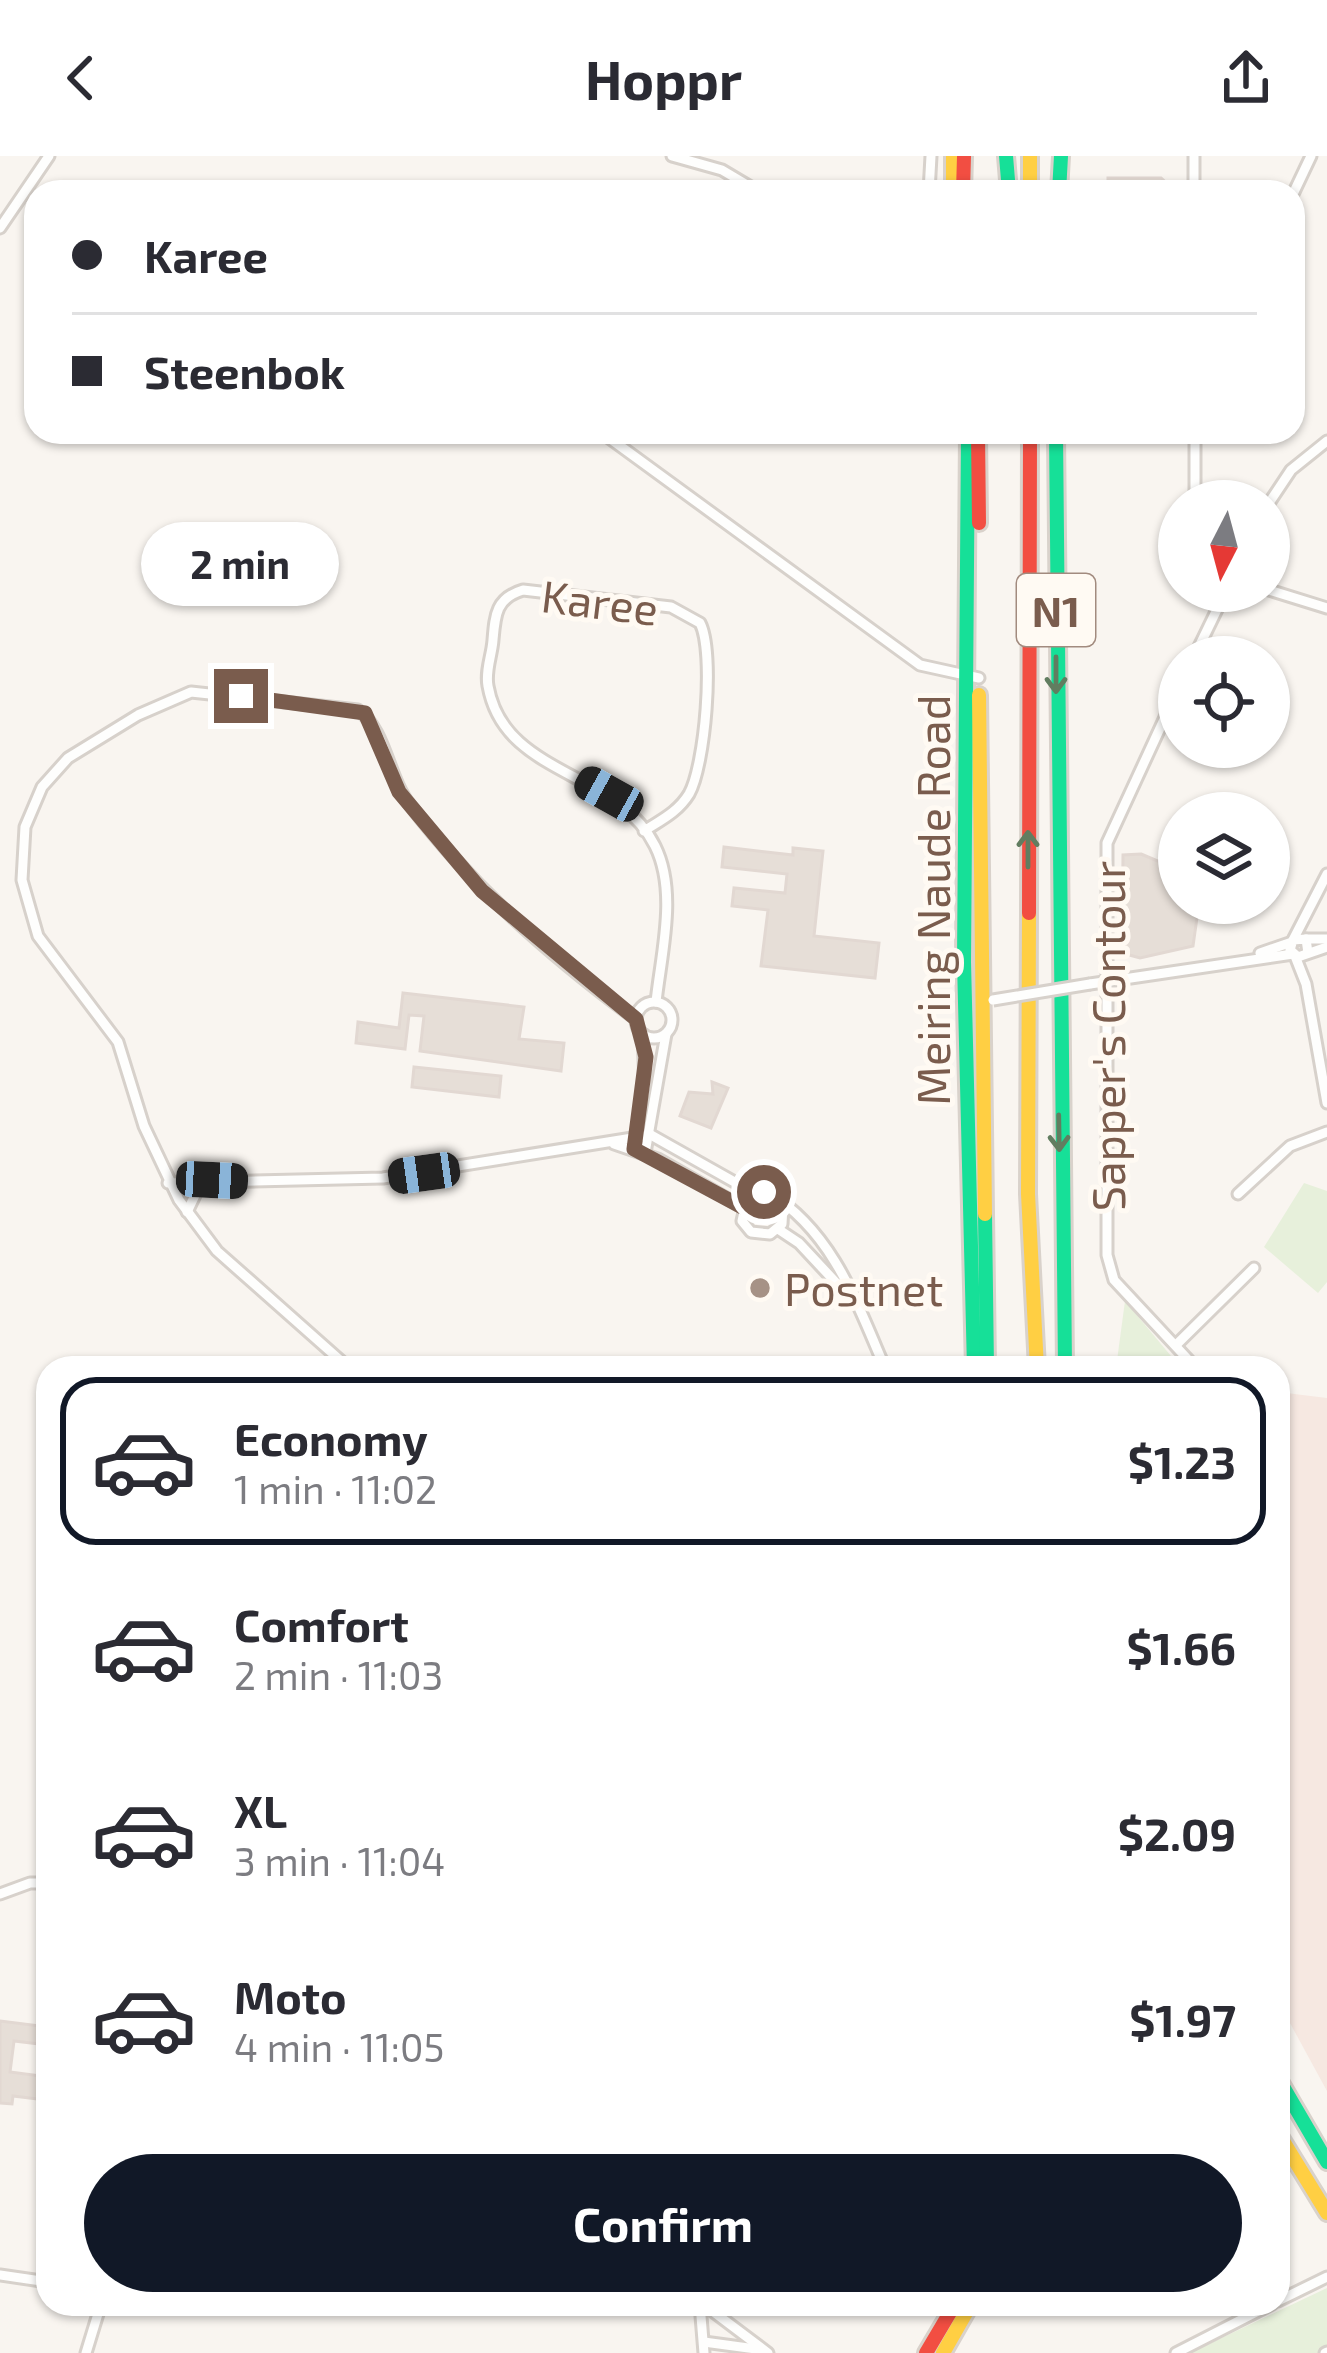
<!DOCTYPE html>
<meta charset="utf-8">
<style>
body{margin:0;font-family:"Exo 2",sans-serif;background:#f2f2f3;color:#2b2b33;height:100vh;display:flex;flex-direction:column;font-size:45px;white-space:nowrap}
*{box-sizing:border-box;margin:0}
p{font-size:39px;color:#7c7c81}
.icon{flex:none;width:66px;height:66px;fill:none;stroke:currentColor;stroke-width:2;stroke-linecap:round;stroke-linejoin:round}
.map{position:relative;flex:1;overflow:hidden}
.details{position:absolute;left:36px;top:1200px;width:1254px;height:960px;display:flex;flex-direction:column;background:#fff;border-radius:36px;box-shadow:0 3px 9px #0004}
.details>*{flex:none}
.guide{position:absolute;left:24px;top:24px;width:1281px;height:264px;border-radius:36px;box-shadow:0 3px 9px #0004;display:grid;align-content:center;height:264px;padding:0 48px;background:#fff}
.needle{width:78px;rotate:186deg}
.tools{position:absolute;left:1158px;top:324px;display:grid;gap:24px}
.tools a{display:grid;place-items:center;width:132px;height:132px;border-radius:50%;background:#fff;box-shadow:0 3px 9px #0004;font-size:60px}
.end{position:absolute;width:54px;height:54px;margin:-27px;border:15px solid #7a5c4d;background:#fff;box-shadow:0 0 0 6px #fff}
.from{border-radius:50%}
.bubble{position:absolute;height:84px;border-radius:42px;background:#fff;box-shadow:0 3px 9px #0004;font-size:39px;font-weight:700;line-height:84px;text-align:center}
.car{position:absolute;width:36px;height:72px;margin:-36px -18px;border-radius:15px;box-shadow:0 0 9px 3px #0007;background:linear-gradient(#222 24%,#8ab4d8 0 40%,#222 0 76%,#8ab4d8 0 86%,#222 0)}
.guide b{display:flex;align-items:center;gap:42px;height:114px;font-size:45px}
.guide b+b{border-top:3px solid #e1e1e2}
.guide i{width:30px;height:30px;background:#2b2b33}
ul{padding:21px 0 0;list-style:none}
li{display:flex;align-items:center;gap:36px;height:168px;margin:0 24px 18px;padding:0 24px;border:6px solid transparent;border-radius:36px}
li div{flex:1}
li b{display:block;font-size:45px}
li em{font-style:normal;font-weight:700}
li.selected{border-color:#111827}
li>.icon{width:108px;height:108px;stroke-width:1.5}
.primary-button{display:flex;gap:24px;margin-top:auto;padding:24px 48px}
.primary-button a{flex:1;height:138px;border-radius:72px;background:#111827;color:#fff;font-size:48px;font-weight:700;line-height:138px;text-align:center}
header{display:flex;justify-content:space-between;align-items:center;height:156px;padding:0 48px;background:#fff;font-size:54px;font-weight:700}
.map>svg:first-child{display:block}
</style>
<header><svg class="icon" aria-label="back" viewBox="0 0 24 24"><path d="M15 5l-7 7 7 7"/></svg>Hoppr<svg class="icon" aria-label="share" viewBox="0 0 24 24"><path d="M12 15V3M7 8l5-5 5 5M5 13v7h14v-7"/></svg></header>
<div class="map">
<svg width="1327" height="2197" viewBox="0 0 1327 2197">
<rect width="100%" height="100%" fill="#f9f5f0"/>
<path fill="#f6e8e1" d="M1278 1236 1327 1242V1935L1278 1845Z"/>
<g fill="#e7f0db">
<path d="M1304 1027 1327 1035V1126L1318 1137 1264 1091Z"/>
<path d="M1125 1145 1181 1212H1116Z"/>
<path d="M1327 2132V2197H1190Z"/>
</g>
<g fill="#e6ded7" stroke="#e2d8d2" stroke-width="3">
<path d="M1108 22H1161L1170 30 1164 36H1108Z"/>
<path d="M724 691 793 699V692L823 695 814 780 879 787 875 822 761 810 768 754 732 750 734 732 785 737 787 718 722 711Z"/>
<path d="M1141 698 1179 714V747H1199L1193 790 1140 802 1122 797 1123 699Z"/>
<path d="M403 837 524 851 519 883 564 887 561 915 420 895 424 860 409 859 405 893 356 887 358 866 399 872Z"/>
<path d="M414 911 501 920 499 941 412 931Z"/>
<path d="M712 926 728 932 711 972 680 960 689 936 713 938Z"/>
<path d="M0 1865 48 1871V1889L14 1885 10 1916 41 1920 38 1943 13 1940 12 1948 0 1947Z"/>
</g>
<g fill="none" stroke-linecap="round" stroke-linejoin="round">
<defs>
<g id="street">
<path d="M672 0 722 14 759 36"/>
<path d="M929 36 931 0"/>
<path d="M1194 36V0"/>
<path d="M1293 38 1311 0"/>
<path d="M0 72 49 0"/>
<path d="M601 276 920 509 979 522"/>
<path d="M1195 276V345"/>
<path d="M1269 347 1291 314 1327 285"/>
<path d="M1269 434 1327 452"/>
<path d="M1194 501 1226 435"/>
<path d="M1179 531 1107 687V1099L1114 1124 1196 1212"/>
<path d="M644 675C661 664 678 656 689 638 705 610 715 496 700 467L671 451 523 434C496 442 495 459 493 484 492 499 485 515 488 530 504 621 617 613 655 690 678 736 661 798 656 846"/>
<path d="M1294 782 1327 718"/>
<path d="M1306 783H1327"/>
<path d="M1260 797 1292 786"/>
<path d="M1308 797 1306 783 1293 784 1290 794 1298 801 1327 791"/>
<path d="M1295 800 1306 828 1327 947"/>
<path d="M1090 828 1293 798"/>
<circle cx="654" cy="864" r="18"/>
<path d="M637 982 645 931 643 878"/>
<path d="M614 988 658 1003 742 1051"/>
<path d="M645 997 666 878"/>
<path d="M168 1027 383 1022 651 979 754 1037"/>
<path d="M1238 1038 1290 990 1327 976"/>
<path d="M783 1050 782 1068 770 1078 751 1076 742 1065 747 1043 769 1037C832 1075 857 1147 885 1212"/>
<path d="M187 1056 197 1035 211 1025"/>
<path d="M778 1073 799 1087 856 1148"/>
<path d="M1176 1189 1254 1112"/>
<path d="M349 1212 217 1095 179 1044 144 970 118 886 38 780 22 724 25 671 42 631 68 602 138 559 191 536 358 554C386 574 388 622 410 649 474 733 552 801 636 863"/>
<path d="M0 1738 30 1727H48"/>
<path d="M0 2119 48 2126"/>
<path d="M1278 2145 1327 2121"/>
<path d="M700 2148 704 2197"/>
<path d="M703 2148 768 2197"/>
<path d="M704 2186 763 2194"/>
<path d="M86 2197 101 2148"/>
<path d="M1176 2197 1272 2148"/>
<path d="M1325 2197 1327 2196"/>
</g>
<g id="fast">
<path d="M1006 0 1009 36"/>
<path d="M1059 36 1061 0"/>
<path d="M968 276 964 806 974 1212"/>
<path d="M1056 276 1065 1212"/>
<path d="M985 1058 987 1212"/>
<path d="M1278 1922 1327 2006"/>
</g>
<g id="slow">
<path d="M953 0V36"/>
<path d="M1030 0V36"/>
<path d="M979 539 985 1058"/>
<path d="M1029 757 1028 1038 1037 1212"/>
<path d="M1278 1977 1327 2057"/>
<path d="M943 2197 971 2148"/>
</g>
<g id="jam">
<path d="M963 36 964 0"/>
<path d="M978 276 979 367"/>
<path d="M1029 757 1030 276"/>
<path d="M926 2197 955 2148"/>
</g>
</defs>
<use href="#street" stroke="#d7d1cb" stroke-width="15"/>
<use href="#fast" stroke="#d9d2cb" stroke-width="20"/>
<use href="#slow" stroke="#d9d2cb" stroke-width="20"/>
<use href="#jam" stroke="#d9d2cb" stroke-width="20"/>
<use href="#street" stroke="#fefefd" stroke-width="9"/>
<use href="#fast" stroke="#16e098" stroke-width="14"/>
<use href="#slow" stroke="#ffcf43" stroke-width="14"/>
<use href="#jam" stroke="#f24e42" stroke-width="14"/>
<defs>
<path id="street-bridge" d="M993 844 1090 828"/>
</defs>
<use href="#street-bridge" stroke="#d7d1cb" stroke-width="15" stroke-linecap="butt"/>
<use href="#street-bridge" stroke="#fefefd" stroke-width="9"/>
</g>
<defs><path id="oneway-shaft" d="M-6 0H5M1.5-3L5.5 0L1.5 3" fill="none" stroke-width="1.6" stroke-linecap="round" stroke-linejoin="round" transform="scale(3)"/></defs>
<g stroke="#617d60">
<use href="#oneway-shaft" transform="translate(1056 519) rotate(90)"/>
<use href="#oneway-shaft" transform="translate(1028 693) rotate(-90)"/>
<use href="#oneway-shaft" transform="translate(1059 977) rotate(89)"/>
</g>
<g fill="none" stroke-linecap="round" stroke-linejoin="round">
<path stroke="#7a5c4d" stroke-width="15" d="M241 540 365 557 399 636 482 735 636 863 646 901 634 993 742 1051 754 1037 764 1036"/>
</g>
<circle fill="#a69286" stroke="#fffaf3" stroke-width="4.5" cx="760" cy="1132" r="12"/>
<g text-anchor="middle" dominant-baseline="central" stroke-width="10" stroke-linejoin="round" paint-order="stroke">
<rect fill="#fffaf3" stroke="#a28b7f" stroke-width="3" x="1017" y="418" width="78" height="72" rx="9"/>
<g font-size="42" font-weight="bold" fill="#7a5c4d">
<text x="1056" y="454">N1</text>
</g>
<g font-size="45" fill="#7a5c4d" stroke="#fffaf3">
<text transform="translate(600 445) rotate(7)">Karee</text>
<text transform="translate(932 744) rotate(-90)">Meiring Naude Road</text>
<text transform="translate(1107 880) rotate(-90)">Sapper's Contour</text>
</g>
<g font-size="45" fill="#7a5c4d" stroke="#fffaf3" text-anchor="start">
<text x="784" y="1132">Postnet</text>
</g>
</g>
</svg>
<div class="tools">
<a><svg class="needle" viewBox="-14 -14 28 28"><path d="M0-13l5 13h-10z" fill="#e53935"/><path d="M0 13l5-13h-10z" fill="#7c7c81"/></svg></a>
<a><svg class="icon" aria-label="locate" viewBox="0 0 24 24"><circle cx="12" cy="12" r="6"/><path d="M12 2v4M12 18v4M2 12h4M18 12h4"/></svg></a>
<a><svg class="icon" aria-label="layers" viewBox="0 0 24 24"><path d="M12 4l9 5-9 5-9-5zM3 14l9 5 9-5"/></svg></a>
</div>
<i class="end from" style="left:764px;top:1036px"></i>
<i class="end" style="left:241px;top:540px"></i>
<div class="bubble" style="left:141px;top:366px;width:198px">2 min</div>
<i class="car" style="left:609px;top:638px;rotate:299deg"></i>
<i class="car" style="left:424px;top:1017px;rotate:262deg"></i>
<i class="car" style="left:212px;top:1024px;rotate:93deg"></i>
<div class="guide">
<b><i class="from"></i>Karee</b>
<b><i></i>Steenbok</b>
</div>
<section class="details">
<ul>
<li class="selected"><svg class="icon" aria-label="car" viewBox="0 0 24 24"><path d="M5 17H2v-5l4-1 3-4h7l3 4 3 1v5h-3M9 17h6M6 11h13"/><circle cx="7" cy="17" r="2"/><circle cx="17" cy="17" r="2"/></svg><div><b>Economy</b><p>1 min · 11:02</p></div><em>$1.23</em></li>
<li><svg class="icon" aria-label="car" viewBox="0 0 24 24"><path d="M5 17H2v-5l4-1 3-4h7l3 4 3 1v5h-3M9 17h6M6 11h13"/><circle cx="7" cy="17" r="2"/><circle cx="17" cy="17" r="2"/></svg><div><b>Comfort</b><p>2 min · 11:03</p></div><em>$1.66</em></li>
<li><svg class="icon" aria-label="car" viewBox="0 0 24 24"><path d="M5 17H2v-5l4-1 3-4h7l3 4 3 1v5h-3M9 17h6M6 11h13"/><circle cx="7" cy="17" r="2"/><circle cx="17" cy="17" r="2"/></svg><div><b>XL</b><p>3 min · 11:04</p></div><em>$2.09</em></li>
<li><svg class="icon" aria-label="car" viewBox="0 0 24 24"><path d="M5 17H2v-5l4-1 3-4h7l3 4 3 1v5h-3M9 17h6M6 11h13"/><circle cx="7" cy="17" r="2"/><circle cx="17" cy="17" r="2"/></svg><div><b>Moto</b><p>4 min · 11:05</p></div><em>$1.97</em></li>
</ul>
<div class="primary-button"><a>Confirm</a></div>
</section>
</div>
